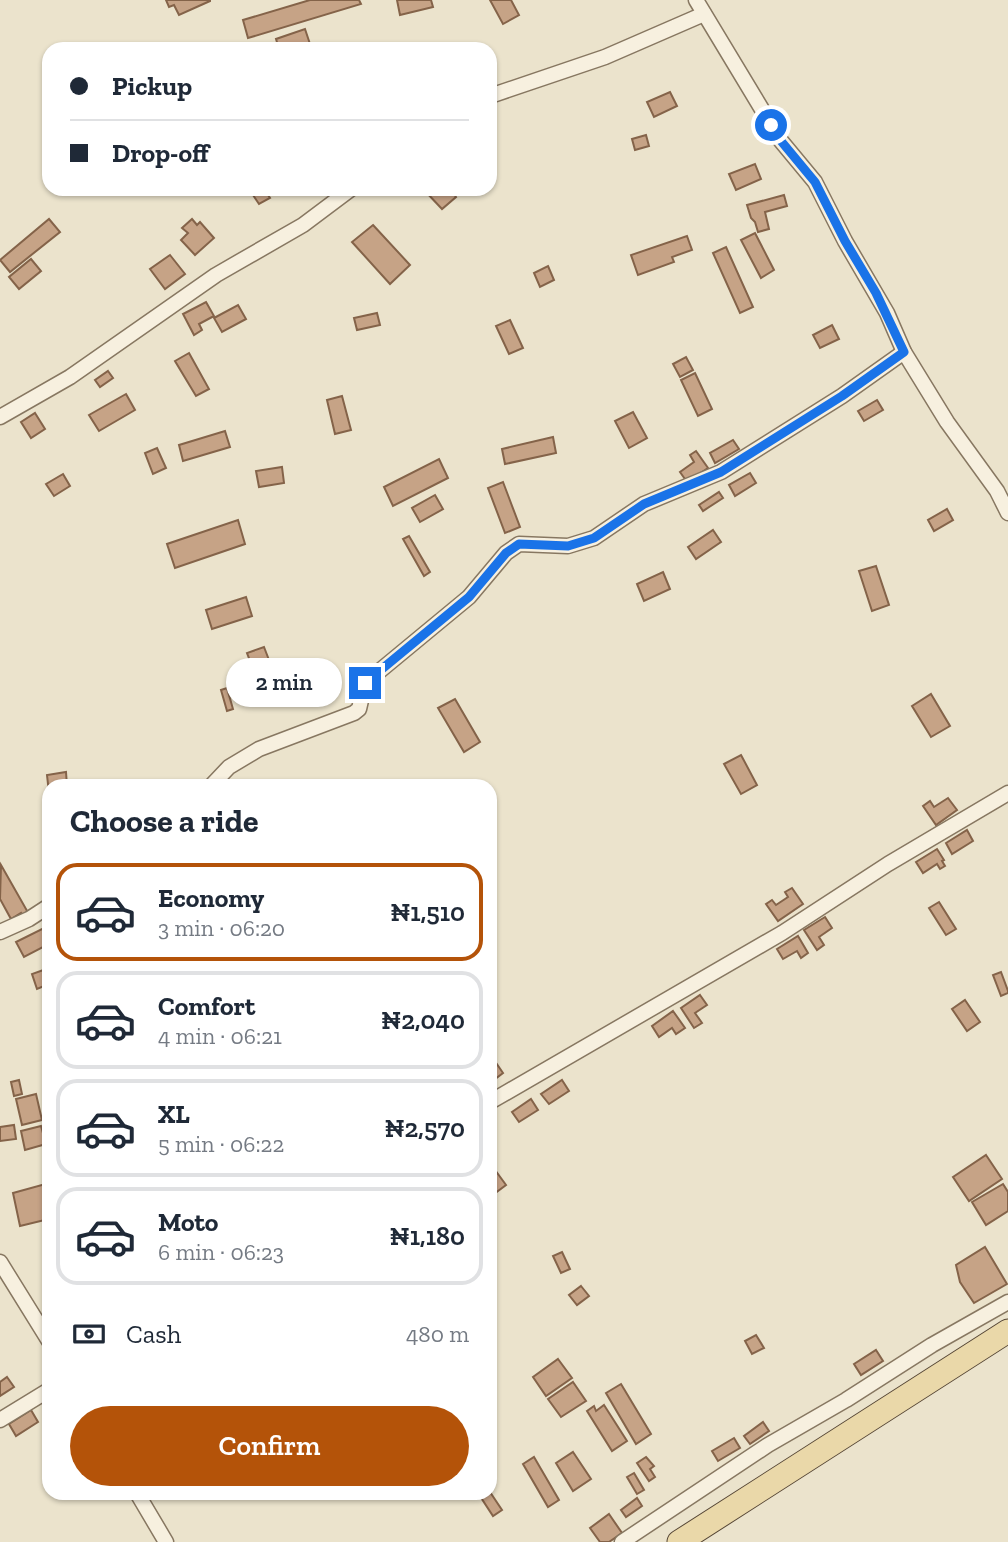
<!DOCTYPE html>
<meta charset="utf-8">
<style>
body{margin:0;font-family:"Zilla Slab",serif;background:#f2f2f3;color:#1f2937;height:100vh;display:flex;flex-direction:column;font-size:26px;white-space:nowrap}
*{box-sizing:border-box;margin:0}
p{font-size:23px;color:#747a83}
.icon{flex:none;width:38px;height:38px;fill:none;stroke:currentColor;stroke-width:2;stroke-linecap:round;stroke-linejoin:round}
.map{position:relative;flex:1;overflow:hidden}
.side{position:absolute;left:42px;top:779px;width:455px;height:721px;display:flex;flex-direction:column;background:#fff;border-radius:21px;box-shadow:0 2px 5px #0004}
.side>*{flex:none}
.top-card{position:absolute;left:42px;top:42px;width:455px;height:154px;border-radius:21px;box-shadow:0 2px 5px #0004;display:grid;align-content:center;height:154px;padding:0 28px;background:#fff}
.end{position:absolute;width:32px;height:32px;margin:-16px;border:9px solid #1a73e8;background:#fff;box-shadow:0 0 0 4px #fff}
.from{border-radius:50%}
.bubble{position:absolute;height:49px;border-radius:24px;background:#fff;box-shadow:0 2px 5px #0004;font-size:23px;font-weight:600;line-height:49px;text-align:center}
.top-card b{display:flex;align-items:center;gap:24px;height:66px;font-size:26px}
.top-card b+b{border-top:2px solid #e0e1e3}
.top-card i{width:18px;height:18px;background:#1f2937}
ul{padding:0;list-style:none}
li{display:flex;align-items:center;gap:21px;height:98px;margin:0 14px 10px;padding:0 14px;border:4px solid #e0e1e3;border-radius:21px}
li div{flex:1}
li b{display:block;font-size:26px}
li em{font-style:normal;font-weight:600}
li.on{border-color:#b45309}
li>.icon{width:63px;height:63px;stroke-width:1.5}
h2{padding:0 28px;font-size:32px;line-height:84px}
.pay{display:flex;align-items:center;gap:18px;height:77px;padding:0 28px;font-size:26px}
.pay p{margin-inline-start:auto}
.primary-button{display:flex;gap:14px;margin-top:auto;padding:14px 28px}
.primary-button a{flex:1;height:80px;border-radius:42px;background:#b45309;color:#fff;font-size:28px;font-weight:600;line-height:80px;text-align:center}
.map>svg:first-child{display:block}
</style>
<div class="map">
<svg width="1008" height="1542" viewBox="0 0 1008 1542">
<rect width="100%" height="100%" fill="#ebe3cc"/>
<g fill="#c6a386" stroke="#846349" stroke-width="2">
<path d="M166 0H210V1L179 15 174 5 169 7Z"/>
<path d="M310 0H359L361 4 248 38 243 20Z"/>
<path d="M397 0H431L433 7 400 15Z"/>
<path d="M490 0H511L519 15 503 24Z"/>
<path d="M305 29 310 44 294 49H279L276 39Z"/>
<path d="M670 92 677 106 654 117 647 102Z"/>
<path d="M646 135 649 146 635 150 632 139Z"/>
<path d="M755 164 761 179 736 190 729 174Z"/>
<path d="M249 189H264L270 198 259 204Z"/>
<path d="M427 189H450L456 197 442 209 425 191Z"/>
<path d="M784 195 787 206 765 212 769 229 758 232 755 222 751 218 747 205Z"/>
<path d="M49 219 60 232 10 272 0 260Z"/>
<path d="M192 219 197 225 200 222 214 238 195 255 181 240 188 233 182 228Z"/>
<path d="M373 225 410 265 390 284 352 242Z"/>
<path d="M755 233 774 270 761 278 741 240Z"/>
<path d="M687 236 692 250 672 257 674 262 638 275 631 255Z"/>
<path d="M726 247 753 307 740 313 713 253Z"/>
<path d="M170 255 185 274 165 289 150 269Z"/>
<path d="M31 259 41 271 19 289 9 277Z"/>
<path d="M548 266 554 280 540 287 534 273Z"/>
<path d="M206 302 214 316 199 324 202 330 194 335 183 314Z"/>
<path d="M238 305 246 319 222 332 214 318Z"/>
<path d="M377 313 380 325 357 330 354 318Z"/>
<path d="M510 320 523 348 509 354 496 326Z"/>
<path d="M832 325 839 339 820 348 813 335Z"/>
<path d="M189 353 209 389 196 396 175 361Z"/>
<path d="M686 357 693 370 680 377 673 364Z"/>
<path d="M108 371 113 378 100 387 95 380Z"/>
<path d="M695 373 712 409 698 416 681 380Z"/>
<path d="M126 394 135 410 99 431 89 415Z"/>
<path d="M342 396 351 430 335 434 327 400Z"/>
<path d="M877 400 883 410 864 421 858 411Z"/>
<path d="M633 412 647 438 629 448 615 421Z"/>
<path d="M35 413 45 429 31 438 21 422Z"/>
<path d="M225 431 230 447 183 461 179 445Z"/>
<path d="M553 437 556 453 505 464 502 449Z"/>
<path d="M733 440 739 449 715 463 710 453Z"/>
<path d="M157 448 166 468 153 474 145 453Z"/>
<path d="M696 451 708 468 687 482 680 472 694 462 690 455Z"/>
<path d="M439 459 448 478 393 506 384 487Z"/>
<path d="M282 467 284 483 259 487 256 471Z"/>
<path d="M750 473 756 483 735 496 729 485Z"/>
<path d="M63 474 70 486 54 496 46 484Z"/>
<path d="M503 482 520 527 505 533 488 488Z"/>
<path d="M719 492 723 498 703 511 699 505Z"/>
<path d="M435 495 443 509 420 522 412 508Z"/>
<path d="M947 509 953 520 934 531 928 520Z"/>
<path d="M238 520 245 544 175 568 167 544Z"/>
<path d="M713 530 721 542 696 559 688 547Z"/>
<path d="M409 536 430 572 424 576 403 539Z"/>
<path d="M876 566 889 605 872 611 859 571Z"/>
<path d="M663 572 670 589 644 601 637 584Z"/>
<path d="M246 597 252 616 212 629 206 610Z"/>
<path d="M264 647 277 681 260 687 247 653Z"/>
<path d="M227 688 233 709 227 711 221 690Z"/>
<path d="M931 694 950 726 931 737 912 706Z"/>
<path d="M455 699 480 742 464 752 438 708Z"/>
<path d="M741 755 757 785 741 794 724 764Z"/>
<path d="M66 772 67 786H49V793L47 775Z"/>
<path d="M948 798 957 810 936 825 923 806 930 801 934 807Z"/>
<path d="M967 830 973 841 952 854 946 843Z"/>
<path d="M937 849 944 860 942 861 945 866 940 869 937 864 923 873 916 862Z"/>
<path d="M1 865 30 916 24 919 21 913 11 919 0 899Z"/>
<path d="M792 888 803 904 778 921 766 904 772 900 776 905 788 897 785 892Z"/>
<path d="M939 902 956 929 946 935 929 908Z"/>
<path d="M825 917 832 928 819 937 824 945 817 950 804 930Z"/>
<path d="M46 927 49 933V944L24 957 16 942Z"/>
<path d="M798 936 808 953 801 958 797 951 783 959 777 949Z"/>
<path d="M49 968V984L37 989 32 974Z"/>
<path d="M1001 972 1008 991V993L1001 996 993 975Z"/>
<path d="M700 995 707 1005 695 1013 702 1023 694 1028 681 1008Z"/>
<path d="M965 1000 980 1022 967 1031 952 1009Z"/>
<path d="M673 1011 685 1028 676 1034 672 1028 659 1037 652 1026Z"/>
<path d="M490 1054 503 1073 490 1083Z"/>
<path d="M19 1080 22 1094 14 1096 11 1082Z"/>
<path d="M562 1080 569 1091 549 1104 541 1094Z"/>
<path d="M36 1094 42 1120 22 1125 16 1099Z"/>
<path d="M531 1099 538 1110 519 1122 512 1112Z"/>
<path d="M14 1125 16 1139 0 1141V1127Z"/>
<path d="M41 1126 46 1144 25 1150 21 1131Z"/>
<path d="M986 1155 1002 1179 969 1201 953 1177Z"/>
<path d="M490 1163 506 1185 490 1197Z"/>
<path d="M49 1183V1219L20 1226 13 1193Z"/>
<path d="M1003 1184 1008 1192V1211L986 1225 972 1202Z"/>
<path d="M985 1247 1007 1284 974 1303 960 1282 956 1265Z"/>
<path d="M562 1252 570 1269 561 1273 553 1256Z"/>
<path d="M581 1286 589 1296 577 1305 569 1295Z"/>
<path d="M756 1335 764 1348 752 1354 745 1341Z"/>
<path d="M876 1350 883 1361 861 1375 854 1364Z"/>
<path d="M558 1359 572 1378 546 1396 533 1377Z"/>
<path d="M7 1377 14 1387 0 1396V1382Z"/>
<path d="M573 1382 586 1401 561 1417 548 1399Z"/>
<path d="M621 1384 651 1434 636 1444 606 1393Z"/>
<path d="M604 1405 627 1441 612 1451 587 1411 594 1406 596 1411Z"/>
<path d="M31 1410 38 1422 16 1436 9 1424Z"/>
<path d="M763 1422 769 1431 750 1444 744 1436Z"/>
<path d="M734 1438 740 1448 718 1461 712 1451Z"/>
<path d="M573 1452 591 1479 573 1491 556 1463Z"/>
<path d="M534 1457 559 1500 548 1507 523 1464Z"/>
<path d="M646 1457 654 1466 650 1469 655 1477 649 1481 637 1463Z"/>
<path d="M634 1473 644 1490 637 1494 627 1477Z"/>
<path d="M490 1492 502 1510 493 1516 478 1493Z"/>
<path d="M637 1498 642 1506 626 1517 621 1510Z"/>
<path d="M609 1514 622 1533 609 1542H600L590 1528Z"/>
</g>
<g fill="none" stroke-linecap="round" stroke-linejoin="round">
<defs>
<g id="minor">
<path d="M696 0 781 141 815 182 845 241 887 313 904 352 947 422 997 491 1008 513"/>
<path d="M490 96 605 57 704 14"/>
<path d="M0 417 70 377 216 275 303 225 351 189"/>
<path d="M211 786 229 767 259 749 354 713 359 709 365 683 469 597 506 553 519 544 568 546 594 538 644 504 721 472 842 396 904 352"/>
<path d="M0 932 29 919 49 906"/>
<path d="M490 1102 782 933 888 864 1008 793"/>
<path d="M0 1262 49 1341"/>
<path d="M0 1420 49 1390"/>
<path d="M137 1493 166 1542"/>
<path d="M622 1542 768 1445 846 1400 932 1345 1008 1302"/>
</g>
<path id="primary" d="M679 1542 1008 1331"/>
</defs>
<use href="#minor" stroke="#877761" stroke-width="17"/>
<use href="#primary" stroke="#564635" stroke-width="25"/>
<use href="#minor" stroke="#f7f0df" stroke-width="14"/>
<use href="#primary" stroke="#ead8a9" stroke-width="23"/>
</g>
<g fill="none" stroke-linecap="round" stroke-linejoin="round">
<path stroke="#1a73e8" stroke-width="9" d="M365 683 469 597 506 553 519 544 568 546 594 538 644 504 721 472 842 396 904 352 876 293 845 241 815 182 781 141 771 125"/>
</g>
</svg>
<i class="end from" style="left:771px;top:125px"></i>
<i class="end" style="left:365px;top:683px"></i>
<div class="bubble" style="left:226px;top:658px;width:116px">2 min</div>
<div class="top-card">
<b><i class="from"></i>Pickup</b>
<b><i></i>Drop-off</b>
</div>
<section class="side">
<h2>Choose a ride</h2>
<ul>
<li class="on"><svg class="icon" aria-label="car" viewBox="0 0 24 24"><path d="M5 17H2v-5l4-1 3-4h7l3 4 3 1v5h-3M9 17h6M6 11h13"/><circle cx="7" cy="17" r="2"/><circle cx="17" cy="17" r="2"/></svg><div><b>Economy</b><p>3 min · 06:20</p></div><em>₦1,510</em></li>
<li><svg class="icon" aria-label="car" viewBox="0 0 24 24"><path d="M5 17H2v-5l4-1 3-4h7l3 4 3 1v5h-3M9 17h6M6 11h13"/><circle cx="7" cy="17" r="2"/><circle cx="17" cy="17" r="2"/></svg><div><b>Comfort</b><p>4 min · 06:21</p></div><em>₦2,040</em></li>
<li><svg class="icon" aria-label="car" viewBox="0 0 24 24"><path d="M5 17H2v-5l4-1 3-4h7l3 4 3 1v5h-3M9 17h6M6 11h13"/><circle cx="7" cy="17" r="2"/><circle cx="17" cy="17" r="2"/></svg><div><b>XL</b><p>5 min · 06:22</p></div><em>₦2,570</em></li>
<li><svg class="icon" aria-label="car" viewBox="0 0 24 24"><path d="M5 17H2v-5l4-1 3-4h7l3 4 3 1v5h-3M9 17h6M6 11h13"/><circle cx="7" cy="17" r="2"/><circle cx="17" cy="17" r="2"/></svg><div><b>Moto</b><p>6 min · 06:23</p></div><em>₦1,180</em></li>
</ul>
<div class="pay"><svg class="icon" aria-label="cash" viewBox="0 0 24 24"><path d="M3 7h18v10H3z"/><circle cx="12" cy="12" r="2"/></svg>Cash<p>480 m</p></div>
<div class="primary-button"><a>Confirm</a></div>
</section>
</div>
